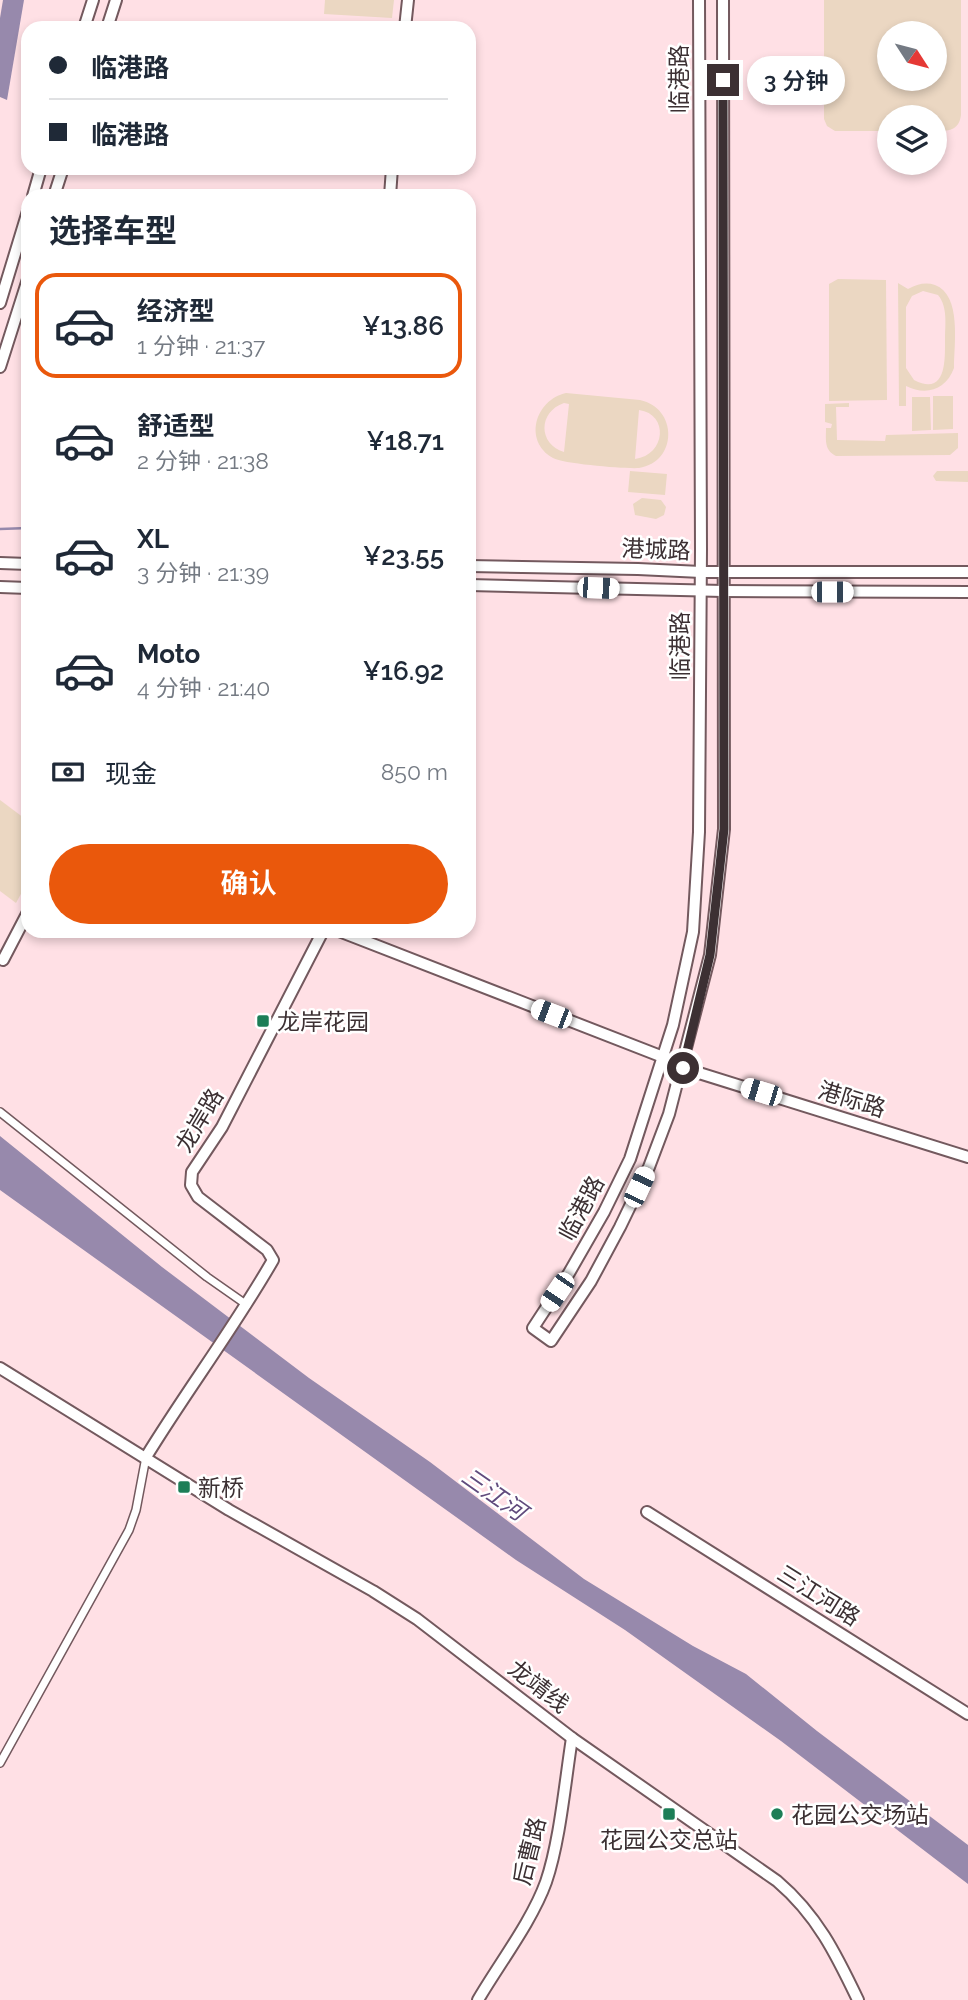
<!DOCTYPE html>
<html lang="zh">
<meta charset="utf-8">
<style>
body{margin:0;font-family:Raleway,"Noto Sans SC",sans-serif;background:#f6f6f7;color:#1f2937;height:100vh;display:flex;flex-direction:column;font-size:26px;white-space:nowrap}
*{box-sizing:border-box;margin:0}
p{font-size:23px;color:#747a83}
.icon{flex:none;width:38px;height:38px;fill:none;stroke:currentColor;stroke-width:2;stroke-linecap:round;stroke-linejoin:round}
.map{position:relative;flex:1;overflow:hidden}
.panel{position:absolute;left:21px;top:189px;width:455px;height:749px;display:flex;flex-direction:column;background:#fff;border-radius:21px;box-shadow:0 4px 10px #0003}
.panel>*{flex:none}
.guide{position:absolute;left:21px;top:21px;width:455px;height:154px;border-radius:21px;box-shadow:0 4px 10px #0003;display:grid;align-content:center;height:154px;padding:0 28px;background:#fff}
.needle{width:46px;rotate:126deg}
.controls{position:absolute;left:877px;top:21px;display:grid;gap:14px}
.controls a{display:grid;place-items:center;width:70px;height:70px;border-radius:50%;background:#fff;box-shadow:0 4px 10px #0003;font-size:35px}
.end{position:absolute;width:32px;height:32px;margin:-16px;border:9px solid #3c3033;background:#fff;box-shadow:0 0 0 4px #fff}
.from{border-radius:50%}
.bubble{position:absolute;height:49px;border-radius:24px;background:#fff;box-shadow:0 4px 10px #0003;font-size:23px;font-weight:600;line-height:49px;text-align:center}
.car{position:absolute;width:21px;height:42px;margin:-21px -10px;border-radius:9px;box-shadow:0 0 5px 2px #0007;background:linear-gradient(#fff 24%,#345 0 40%,#fff 0 76%,#345 0 86%,#fff 0)}
.guide b{display:flex;align-items:center;gap:24px;height:66px;font-size:26px}
.guide b+b{border-top:2px solid #e0e1e3}
.guide i{width:18px;height:18px;background:#1f2937}
ul{padding:0;list-style:none}
li{display:flex;align-items:center;gap:21px;height:105px;margin:0 14px 10px;padding:0 14px;border:4px solid transparent;border-radius:21px}
li div{flex:1}
li b{display:block;font-size:26px}
li em{font-style:normal;font-weight:600}
li.current{border-color:#ea580c}
li>.icon{width:63px;height:63px;stroke-width:1.5}
h2{padding:0 28px;font-size:32px;line-height:84px}
.pay{display:flex;align-items:center;gap:18px;height:77px;padding:0 28px;font-size:26px}
.pay p{margin-inline-start:auto}
.primary-button{display:flex;gap:14px;margin-top:auto;padding:14px 28px}
.primary-button a{flex:1;height:80px;border-radius:42px;background:#ea580c;color:#fff;font-size:28px;font-weight:600;line-height:80px;text-align:center}
.map>svg:first-child{display:block}
</style>
<div class="map">
<svg width="968" height="2000" viewBox="0 0 968 2000">
<rect width="100%" height="100%" fill="#ffe0e5"/>
<g fill="#ebd7c2" fill-rule="evenodd">
<path d="M325 0H394L392 18 324 14Z"/>
<path d="M824 0H961V115C959 131 948 131 935 131L934 117H889V131H835L827 126 824 119ZM889 33H934V79H889Z"/>
<path d="M838 279 886 280 887 400 829 401V284Z"/>
<path d="M898 283 908 289C917 284 926 282 935 285 962 295 954 345 954 368 946 390 926 396 906 386V406H899ZM923 291 938 295C948 307 945 325 945 339 945 359 947 397 914 380L906 368V307L912 296Z"/>
<path d="M566 393 640 400C678 408 678 462 639 468 626 469 564 464 553 458 523 441 535 400 566 393ZM564 403 569 404 564 452C538 444 538 412 564 403ZM639 410C669 414 666 455 635 459Z"/>
<path d="M933 396H953V429L933 430Z"/>
<path d="M912 397H930L931 430 912 431Z"/>
<path d="M849 403V407H836L837 440 885 441 886 435 958 433V448L950 455 836 456C824 450 826 440 826 428H831L832 424 825 422V404Z"/>
<path d="M630 471 667 474 665 495 628 492Z"/>
<path d="M937 471H968V482L936 481 933 476Z"/>
<path d="M642 498 661 500 666 507 664 515 656 519 635 515 633 504Z"/>
<path d="M0 800 28 821V881L16 903 0 891Z"/>
</g>
<g fill="#9789ac">
<path d="M3 0H24L7 100 0 97V18Z"/>
<path d="M0 1136 162 1267 309 1378 430 1462 584 1579 693 1646 746 1674 817 1731 968 1845V1884L781 1741 625 1630 516 1560 0 1190Z"/>
</g>
<g fill="none" stroke-linecap="round" stroke-linejoin="round">
<path stroke="#9789ac" stroke-width="2.5" d="M0 529 28 528"/>
<defs>
<g id="street">
<path d="M0 1112 207 1277 247 1305"/>
<path d="M0 1763 129 1530 136 1510 146 1457"/>
</g>
<g id="secondary">
<path d="M699 0 701 549 699 832 693 932 673 1025 630 1159 604 1212 569 1273 533 1328 551 1341 591 1281 620 1227 649 1167 669 1114 710 955 724 829 723 0"/>
<path d="M84 28 93 0"/>
<path d="M107 28 116 0"/>
<path d="M405 28 408 0"/>
<path d="M33 196 41 168"/>
<path d="M54 196 63 168"/>
<path d="M390 196 392 168"/>
<path d="M0 303 28 211"/>
<path d="M0 367 28 279"/>
<path d="M0 563 28 564"/>
<path d="M469 566 638 569 701 572H968"/>
<path d="M469 585 723 591 968 592"/>
<path d="M0 587 28 588"/>
<path d="M339 931 663 1057 683 1068 968 1157"/>
<path d="M3 960 28 912"/>
<path d="M0 1368 229 1510 373 1591 417 1619 572 1738 777 1881C817 1915 836 1954 858 2000"/>
<path d="M146 1457C187 1390 234 1328 273 1260L267 1250 198 1197 191 1185 192 1172 222 1127 323 931"/>
<path d="M647 1512 968 1714"/>
<path d="M478 2000C499 1964 532 1921 546 1882 560 1841 565 1782 572 1738"/>
</g>
</defs>
<use href="#street" stroke="#73595e" stroke-width="10"/>
<use href="#secondary" stroke="#73595e" stroke-width="14"/>
<use href="#street" stroke="#fff" stroke-width="7"/>
<use href="#secondary" stroke="#fff" stroke-width="10"/>
</g>
<g fill="none" stroke-linecap="round" stroke-linejoin="round">
<path stroke="#3c3033" stroke-width="9" d="M683 1068 710 955 724 829 723 80"/>
</g>
<g fill="#1d7e57" stroke="#fff" stroke-width="2.5">
<rect x="256" y="1014" width="14" height="14" rx="3.5"/>
<rect x="177" y="1480" width="14" height="14" rx="3.5"/>
<rect x="662" y="1807" width="14" height="14" rx="3.5"/>
<circle cx="777" cy="1814" r="7"/>
</g>
<g text-anchor="middle" dominant-baseline="central" stroke-width="5" stroke-linejoin="round" paint-order="stroke">
<g font-size="23" fill="#3c3033" stroke="#fff">
<text transform="translate(678 79) rotate(-90)">临港路</text>
<text transform="translate(656 549) rotate(2)">港城路</text>
<text transform="translate(679 646) rotate(-90)">临港路</text>
<text transform="translate(852 1099) rotate(17)">港际路</text>
<text transform="translate(199 1120) rotate(-59)">龙岸路</text>
<text transform="translate(581 1208) rotate(-62)">临港路</text>
<text transform="translate(819 1595) rotate(32)">三江河路</text>
<text transform="translate(539 1686) rotate(38)">龙靖线</text>
<text transform="translate(529 1851) rotate(-76)">后曹路</text>
</g>
<g font-size="23" fill="#3c3033" stroke="#fff" text-anchor="start">
<text x="277" y="1021">龙岸花园</text>
<text x="198" y="1487">新桥</text>
<text x="791" y="1814">花园公交场站</text>
<text x="669" y="1839" text-anchor="middle">花园公交总站</text>
</g>
<g font-size="24" font-style="italic" fill="#614b7d" stroke="#fff">
<text transform="translate(494 1494) rotate(35)">三江河</text>
</g>
</g>
</svg>
<div class="controls">
<a><svg class="needle" viewBox="-14 -14 28 28"><path d="M0-13l5 13h-10z" fill="#e53935"/><path d="M0 13l5-13h-10z" fill="#747a83"/></svg></a>
<a><svg class="icon" aria-label="layers" viewBox="0 0 24 24"><path d="M12 4l9 5-9 5-9-5zM3 14l9 5 9-5"/></svg></a>
</div>
<i class="end from" style="left:683px;top:1068px"></i>
<i class="end" style="left:723px;top:80px"></i>
<div class="bubble" style="left:747px;top:56px;width:98px">3 分钟</div>
<i class="car" style="left:598px;top:588px;rotate:92deg"></i>
<i class="car" style="left:832px;top:592px;rotate:90deg"></i>
<i class="car" style="left:551px;top:1014px;rotate:291deg"></i>
<i class="car" style="left:761px;top:1092px;rotate:287deg"></i>
<i class="car" style="left:639px;top:1187px;rotate:25deg"></i>
<i class="car" style="left:557px;top:1292px;rotate:214deg"></i>
<div class="guide">
<b><i class="from"></i>临港路</b>
<b><i></i>临港路</b>
</div>
<section class="panel">
<h2>选择车型</h2>
<ul>
<li class="current"><svg class="icon" aria-label="car" viewBox="0 0 24 24"><path d="M5 17H2v-5l4-1 3-4h7l3 4 3 1v5h-3M9 17h6M6 11h13"/><circle cx="7" cy="17" r="2"/><circle cx="17" cy="17" r="2"/></svg><div><b>经济型</b><p>1 分钟 · 21:37</p></div><em>¥13.86</em></li>
<li><svg class="icon" aria-label="car" viewBox="0 0 24 24"><path d="M5 17H2v-5l4-1 3-4h7l3 4 3 1v5h-3M9 17h6M6 11h13"/><circle cx="7" cy="17" r="2"/><circle cx="17" cy="17" r="2"/></svg><div><b>舒适型</b><p>2 分钟 · 21:38</p></div><em>¥18.71</em></li>
<li><svg class="icon" aria-label="car" viewBox="0 0 24 24"><path d="M5 17H2v-5l4-1 3-4h7l3 4 3 1v5h-3M9 17h6M6 11h13"/><circle cx="7" cy="17" r="2"/><circle cx="17" cy="17" r="2"/></svg><div><b>XL</b><p>3 分钟 · 21:39</p></div><em>¥23.55</em></li>
<li><svg class="icon" aria-label="car" viewBox="0 0 24 24"><path d="M5 17H2v-5l4-1 3-4h7l3 4 3 1v5h-3M9 17h6M6 11h13"/><circle cx="7" cy="17" r="2"/><circle cx="17" cy="17" r="2"/></svg><div><b>Moto</b><p>4 分钟 · 21:40</p></div><em>¥16.92</em></li>
</ul>
<div class="pay"><svg class="icon" aria-label="cash" viewBox="0 0 24 24"><path d="M3 7h18v10H3z"/><circle cx="12" cy="12" r="2"/></svg>现金<p>850 m</p></div>
<div class="primary-button"><a>确认</a></div>
</section>
</div>
